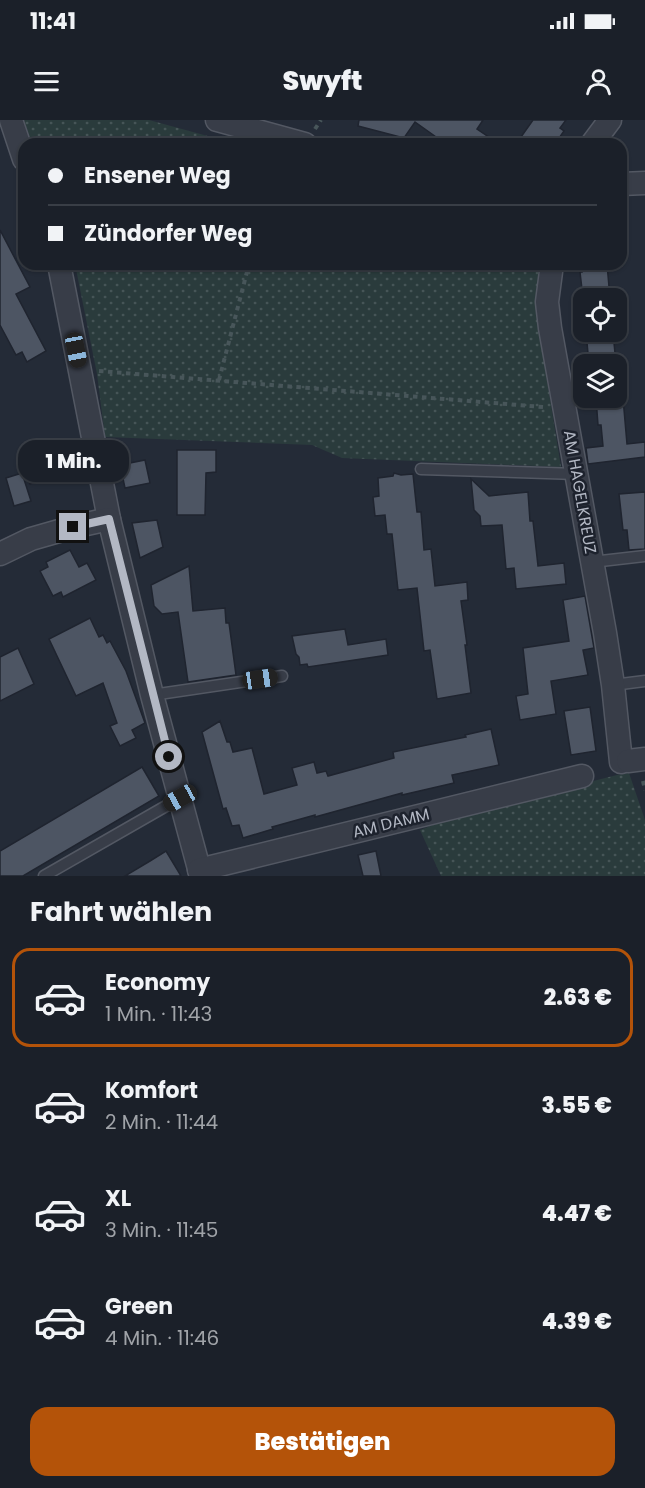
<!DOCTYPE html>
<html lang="de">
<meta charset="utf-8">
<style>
body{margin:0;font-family:Poppins,sans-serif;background:#242831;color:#f1f3f6;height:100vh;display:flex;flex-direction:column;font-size:22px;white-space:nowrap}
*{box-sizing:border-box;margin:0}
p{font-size:20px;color:#a0a3a8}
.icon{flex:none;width:33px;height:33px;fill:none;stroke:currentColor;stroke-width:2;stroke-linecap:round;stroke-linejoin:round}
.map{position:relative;height:756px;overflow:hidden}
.panel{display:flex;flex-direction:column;background:#1b2029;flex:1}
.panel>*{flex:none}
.banner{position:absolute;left:18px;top:18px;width:609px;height:132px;border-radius:18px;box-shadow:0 2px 4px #0004,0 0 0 2px #393e46;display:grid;align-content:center;height:132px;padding:0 30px;background:#1b2029}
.tools{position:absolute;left:573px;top:168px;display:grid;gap:12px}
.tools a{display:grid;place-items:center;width:54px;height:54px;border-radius:12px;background:#1b2029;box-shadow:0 2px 4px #0004,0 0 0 2px #393e46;font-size:30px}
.end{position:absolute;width:27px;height:27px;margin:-14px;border:8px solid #b3b8c4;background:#111;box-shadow:0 0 0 3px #111}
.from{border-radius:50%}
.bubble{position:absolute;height:42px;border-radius:18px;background:#1b2029;box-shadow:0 2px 4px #0004,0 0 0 2px #393e46;font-size:20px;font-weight:800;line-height:42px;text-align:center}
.car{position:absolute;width:18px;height:36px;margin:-18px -9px;border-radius:8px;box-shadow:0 0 4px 2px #0007;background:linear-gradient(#222 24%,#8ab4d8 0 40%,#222 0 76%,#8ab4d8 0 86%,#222 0)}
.banner b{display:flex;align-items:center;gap:21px;height:57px;font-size:22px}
.banner b+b{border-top:2px solid #393e46}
.banner i{width:15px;height:15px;background:#f1f3f6}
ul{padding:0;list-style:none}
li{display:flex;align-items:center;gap:18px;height:99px;margin:0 12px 9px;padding:0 18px;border:3px solid transparent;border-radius:18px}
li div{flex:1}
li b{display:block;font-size:22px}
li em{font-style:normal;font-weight:800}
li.current{border-color:#b45309}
li>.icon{width:54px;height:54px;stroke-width:1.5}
h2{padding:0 30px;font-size:27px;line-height:72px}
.cta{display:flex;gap:12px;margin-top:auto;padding:12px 30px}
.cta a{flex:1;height:69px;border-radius:18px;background:#b45309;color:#fff;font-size:24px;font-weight:800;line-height:69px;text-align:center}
.status{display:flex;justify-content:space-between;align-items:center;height:42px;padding:0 30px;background:#1b2029;direction:ltr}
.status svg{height:16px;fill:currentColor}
header{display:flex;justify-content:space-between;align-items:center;height:78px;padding:0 30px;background:#1b2029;font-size:27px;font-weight:800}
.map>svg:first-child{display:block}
</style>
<div class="status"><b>11:41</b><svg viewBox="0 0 49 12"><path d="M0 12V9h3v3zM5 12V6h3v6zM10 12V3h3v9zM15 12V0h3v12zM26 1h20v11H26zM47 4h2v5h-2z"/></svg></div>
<header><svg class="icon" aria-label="menu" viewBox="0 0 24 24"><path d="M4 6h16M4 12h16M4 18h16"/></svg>Swyft<svg class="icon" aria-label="person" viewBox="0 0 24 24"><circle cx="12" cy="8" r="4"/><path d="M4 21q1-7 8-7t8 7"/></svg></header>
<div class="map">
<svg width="645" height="756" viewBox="0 0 645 756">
<defs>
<pattern id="grass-dots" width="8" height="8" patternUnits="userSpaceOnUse" patternTransform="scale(1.5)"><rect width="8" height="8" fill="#2a3b3c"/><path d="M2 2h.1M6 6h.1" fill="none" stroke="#465557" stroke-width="1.8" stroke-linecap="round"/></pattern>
</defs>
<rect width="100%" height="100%" fill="#242b37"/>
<g fill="url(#grass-dots)">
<path d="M24 0H149L237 24H32Z"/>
<path d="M75 144H541L536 192 561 347 342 338 312 325 105 317 97 254Z"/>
<path d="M629 653 645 700V756H441L420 710 462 694 617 655Z"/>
</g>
<g fill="#4d5563" stroke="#1f242f" stroke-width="1.5">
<path d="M359 0H483L477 9 499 24H446L415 2 404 18 358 6Z"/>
<path d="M533 0H566L560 8 564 11 555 24H516Z"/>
<path d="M0 110 30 167 16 174 46 231 27 242 22 232 16 235 0 205Z"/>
<path d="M582 144H607L610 178H583L580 152H582Z"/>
<path d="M586 212H613L616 244H589Z"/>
<path d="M596 278H623L627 324 645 322V337L588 344 586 328 603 326 601 305H598Z"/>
<path d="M57 324 66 352 30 364 24 347 45 341 41 330Z"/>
<path d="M177 330H216V352L206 353 205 395H177Z"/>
<path d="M145 340 150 363 125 368 120 345Z"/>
<path d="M22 353 31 381 14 386 6 358Z"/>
<path d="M394 353 401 355 413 354 417 392H421L424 430 431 429 435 466 467 462 468 480 461 481 467 525H465L471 573 437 579 430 530 424 531 417 468 398 470 392 414H387L385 395 375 396 373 377 379 376 378 358 393 356Z"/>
<path d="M471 359 489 376 528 372 530 401H533L538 446 564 443 566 464 516 469 514 448 506 449 502 405 481 406 480 396 474 390Z"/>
<path d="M645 372V429L629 430 627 410H623L619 374Z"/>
<path d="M157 400 163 427 140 438 132 403Z"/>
<path d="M70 430 79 447 87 443 96 460 63 477 61 472 53 476 40 451 48 447 46 442Z"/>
<path d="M189 446 193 491 225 488 226 503H229L236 555 188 562 178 492 162 494 154 486 151 465Z"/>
<path d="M585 476 594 528 583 530 588 555 551 561 556 594 520 600 516 576 528 574 523 528 569 521 563 480Z"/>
<path d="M90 498 99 517 103 515 107 523 110 521 126 551 145 603 132 610 136 618 120 626 110 606 117 603 103 563 76 576 49 519Z"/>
<path d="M345 509 348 525 386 519 388 535 308 547 307 544 300 545 299 537 296 534 292 516Z"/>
<path d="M18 528 34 564 0 581V537Z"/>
<path d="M590 587 596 631 571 635 564 591Z"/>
<path d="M220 601 227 622H230L233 632 252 628 264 674 297 665 292 648 314 642 317 653 326 651 328 656 394 638 393 632 466 617 465 615 491 609 499 645 452 655 454 663 402 675V673L315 697V695L272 707 273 709 243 718 239 705 232 706 226 688 223 689 202 612Z"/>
<path d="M142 647 159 676 23 756H0V731Z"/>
<path d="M166 731 181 756H125L150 741Z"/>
<path d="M376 731 381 756H363L358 735Z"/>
</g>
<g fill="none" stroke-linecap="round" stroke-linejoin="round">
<defs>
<g id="service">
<path d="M421 349 577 354"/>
<path d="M592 442 645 436"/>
<path d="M613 565 645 561"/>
<path d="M152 575 282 556"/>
<path d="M44 756 180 678"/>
</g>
<g id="minor">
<path d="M11 0 24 39"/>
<path d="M217 0 305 24"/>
<path d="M592 24 610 0"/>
<path d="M621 64 645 63"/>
<path d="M59 144 109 399 152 575 201 756"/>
<path d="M552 144 547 182 550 208 605 513 613 565 621 642"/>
<path d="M0 434 31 419 73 407 109 399"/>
<path d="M628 641 645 639"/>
<path d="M199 750 582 656"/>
</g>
</defs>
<use href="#service" stroke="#535863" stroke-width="13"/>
<use href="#minor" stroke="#535863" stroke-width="25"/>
<g stroke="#48565a" stroke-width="4" stroke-dasharray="4.5 4.5" stroke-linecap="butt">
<path d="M315 9 321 0"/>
<path d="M99 251 543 287"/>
<path d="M219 260 249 144"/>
<path d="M643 661 645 670"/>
</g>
<use href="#service" stroke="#383d48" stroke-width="10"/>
<use href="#minor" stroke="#383d48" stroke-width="22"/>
</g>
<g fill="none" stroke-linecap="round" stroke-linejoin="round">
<path stroke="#b3b8c4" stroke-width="8" d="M73 407 109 399 169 637"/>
</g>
<g text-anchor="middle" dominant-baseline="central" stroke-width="5" stroke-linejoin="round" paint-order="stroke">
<g font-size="16" fill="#b3b8c4" stroke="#1d222d">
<text transform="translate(580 372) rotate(80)">AM HAGELKREUZ</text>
<text transform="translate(391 703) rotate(-14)">AM DAMM</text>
</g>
</g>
</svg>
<div class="tools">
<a><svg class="icon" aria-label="locate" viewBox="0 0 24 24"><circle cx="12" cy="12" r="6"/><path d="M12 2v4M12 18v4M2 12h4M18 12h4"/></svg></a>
<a><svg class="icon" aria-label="layers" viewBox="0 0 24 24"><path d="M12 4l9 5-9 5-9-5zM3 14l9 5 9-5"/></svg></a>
</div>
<i class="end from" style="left:169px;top:637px"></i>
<i class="end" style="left:73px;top:407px"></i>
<div class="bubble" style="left:18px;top:320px;width:111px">1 Min.</div>
<i class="car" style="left:76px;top:230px;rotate:169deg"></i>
<i class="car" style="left:260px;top:559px;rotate:82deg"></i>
<i class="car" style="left:180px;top:678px;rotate:241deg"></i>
<div class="banner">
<b><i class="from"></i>Ensener Weg</b>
<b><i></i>Zündorfer Weg</b>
</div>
</div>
<section class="panel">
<h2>Fahrt wählen</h2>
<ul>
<li class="current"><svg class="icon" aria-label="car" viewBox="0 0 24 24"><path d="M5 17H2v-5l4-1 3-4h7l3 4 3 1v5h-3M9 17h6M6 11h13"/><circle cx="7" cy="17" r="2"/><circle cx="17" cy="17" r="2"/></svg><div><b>Economy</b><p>1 Min. · 11:43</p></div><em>2.63 €</em></li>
<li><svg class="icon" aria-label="car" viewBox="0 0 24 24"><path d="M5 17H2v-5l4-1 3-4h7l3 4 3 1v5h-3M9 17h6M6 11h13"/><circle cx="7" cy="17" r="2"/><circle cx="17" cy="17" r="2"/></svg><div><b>Komfort</b><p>2 Min. · 11:44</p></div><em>3.55 €</em></li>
<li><svg class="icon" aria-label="car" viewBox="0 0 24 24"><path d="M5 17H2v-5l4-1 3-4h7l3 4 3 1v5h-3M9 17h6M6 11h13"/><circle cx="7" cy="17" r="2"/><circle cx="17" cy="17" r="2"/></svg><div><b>XL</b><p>3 Min. · 11:45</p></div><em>4.47 €</em></li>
<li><svg class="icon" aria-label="car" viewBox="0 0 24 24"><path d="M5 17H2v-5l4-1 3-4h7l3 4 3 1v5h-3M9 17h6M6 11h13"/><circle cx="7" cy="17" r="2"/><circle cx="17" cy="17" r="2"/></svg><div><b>Green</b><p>4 Min. · 11:46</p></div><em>4.39 €</em></li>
</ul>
<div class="cta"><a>Bestätigen</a></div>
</section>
